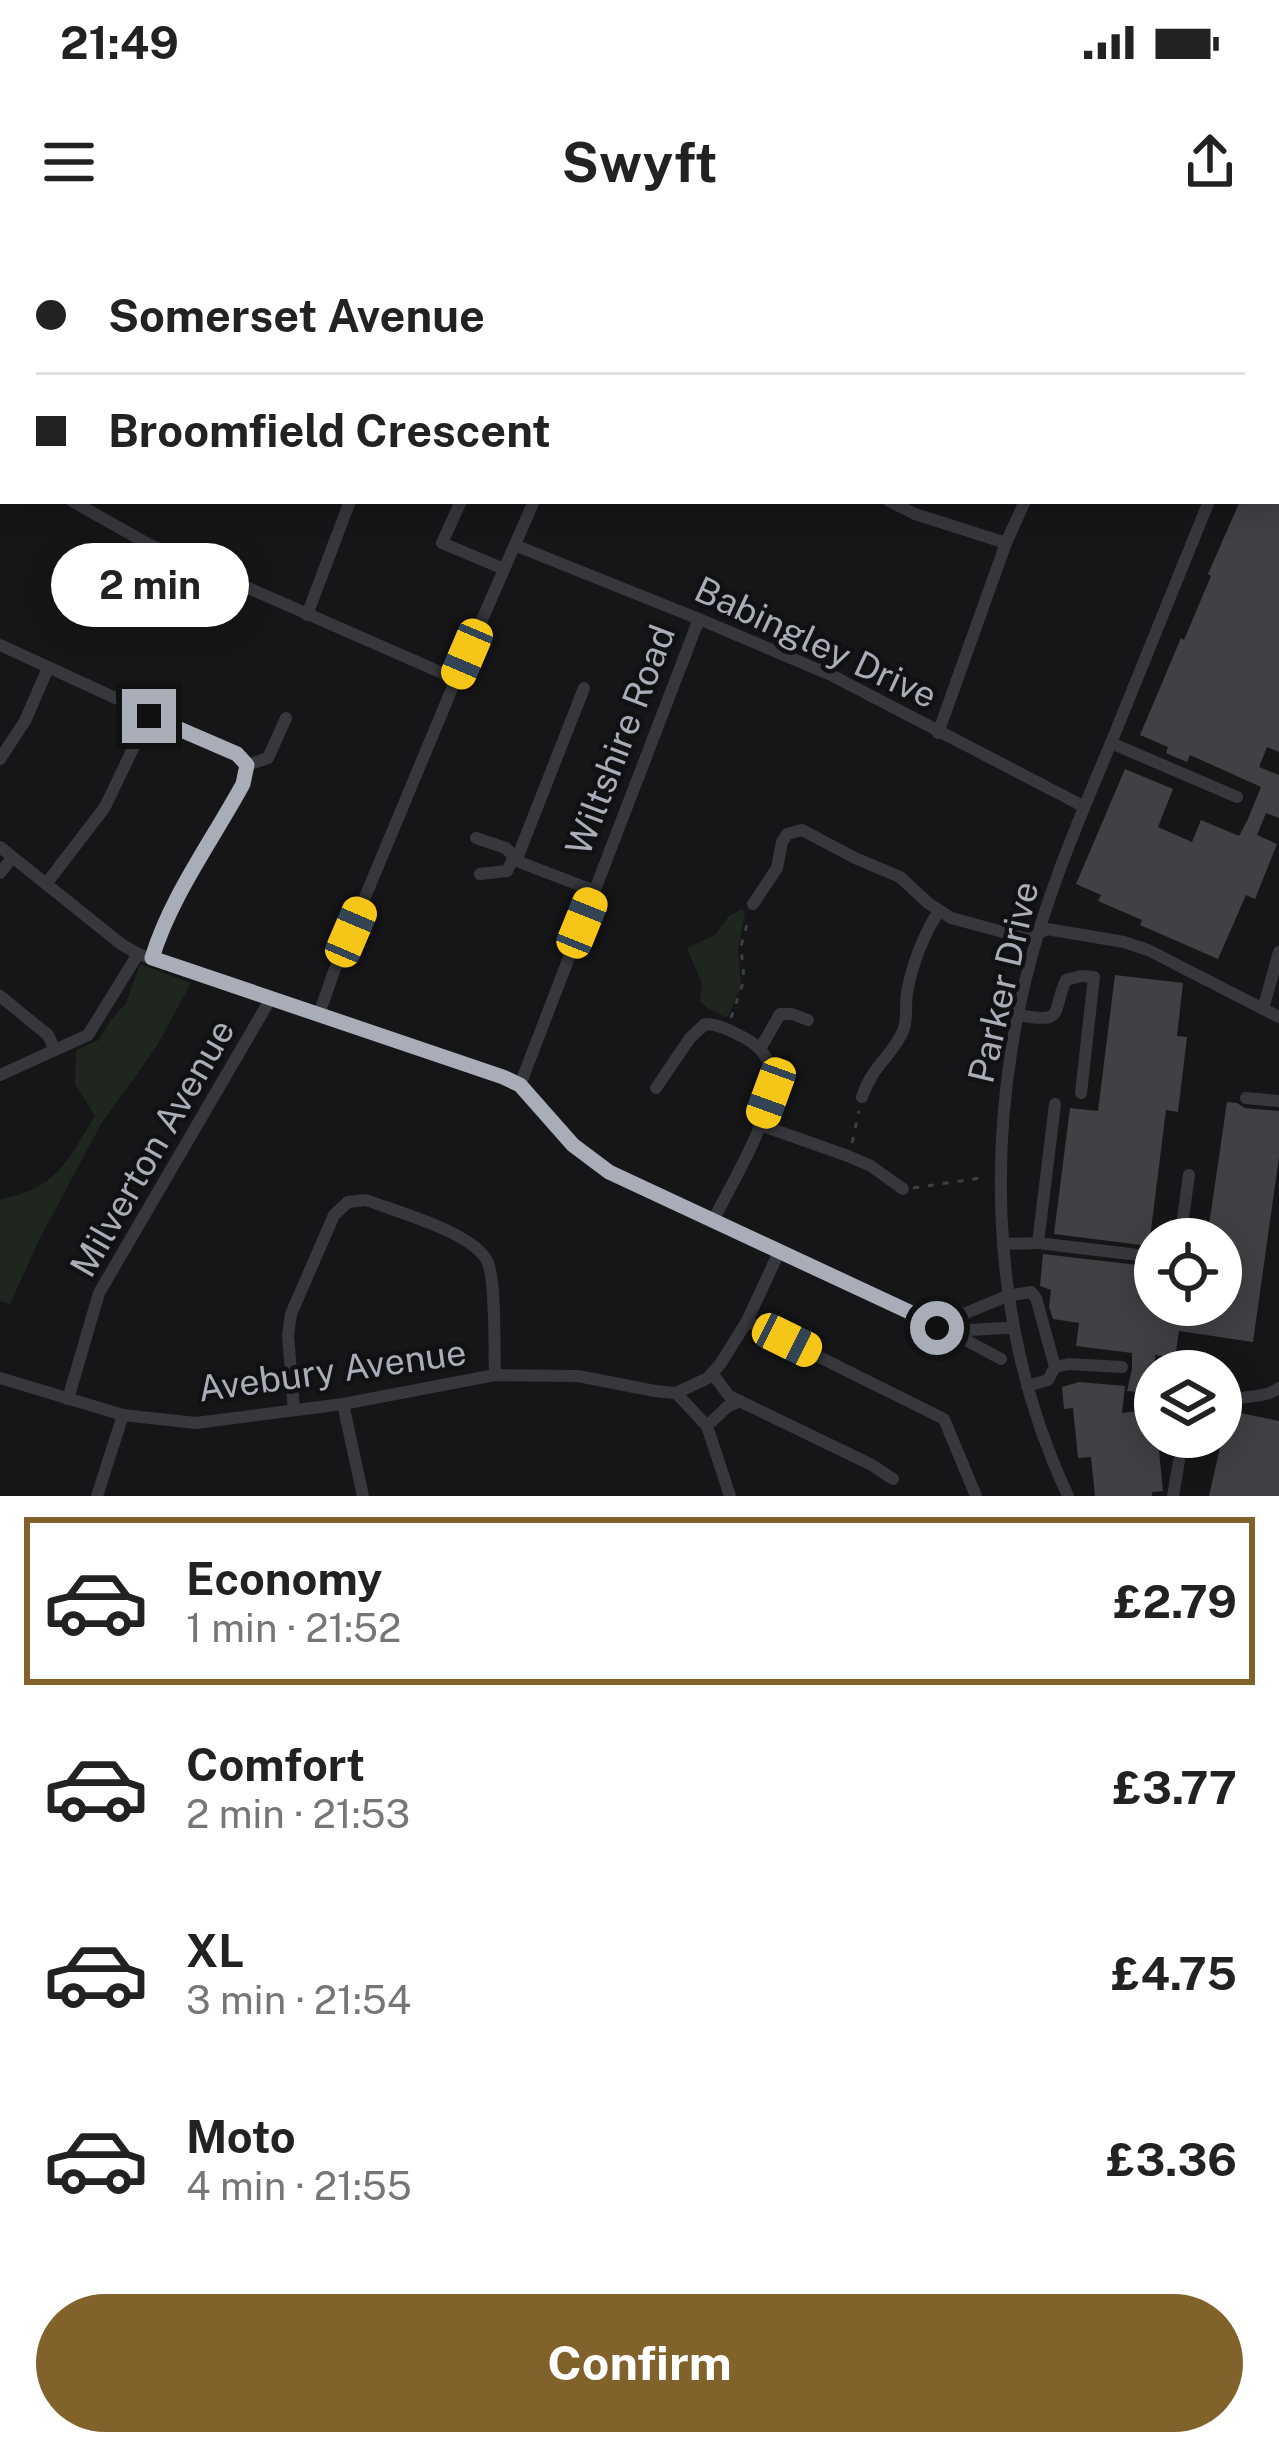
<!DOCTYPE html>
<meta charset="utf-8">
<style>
body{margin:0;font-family:"Public Sans",sans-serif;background:#f2f2f2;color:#222;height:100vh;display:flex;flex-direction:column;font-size:45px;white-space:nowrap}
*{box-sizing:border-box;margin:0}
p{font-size:39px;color:#767676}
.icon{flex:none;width:66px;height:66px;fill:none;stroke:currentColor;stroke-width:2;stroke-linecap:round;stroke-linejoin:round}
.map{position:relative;height:1256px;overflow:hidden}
.side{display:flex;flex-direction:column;background:#fff;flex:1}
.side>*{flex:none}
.banner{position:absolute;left:0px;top:0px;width:1281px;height:264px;box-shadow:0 6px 30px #0003;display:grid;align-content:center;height:264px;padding:0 36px;background:#fff}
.fabs{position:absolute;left:1134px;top:978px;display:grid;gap:24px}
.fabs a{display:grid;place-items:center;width:108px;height:108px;border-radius:50%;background:#fff;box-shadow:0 6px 30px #0003;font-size:60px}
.end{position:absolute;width:54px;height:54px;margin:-27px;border:15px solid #a8adb8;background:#111;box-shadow:0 0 0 6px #111}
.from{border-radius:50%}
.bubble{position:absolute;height:84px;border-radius:42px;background:#fff;box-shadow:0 6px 30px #0003;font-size:39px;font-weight:700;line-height:84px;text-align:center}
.car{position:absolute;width:36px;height:72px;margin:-36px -18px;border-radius:15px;box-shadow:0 0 9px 3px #0007;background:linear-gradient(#f5c518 24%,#345 0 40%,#f5c518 0 76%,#345 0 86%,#f5c518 0)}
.banner b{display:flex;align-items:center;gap:42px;height:114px;font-size:45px}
.banner b+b{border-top:3px solid #e0e0e0}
.banner i{width:30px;height:30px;background:#222}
ul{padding:21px 0 0;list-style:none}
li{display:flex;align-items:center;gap:36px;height:168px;margin:0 24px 18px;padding:0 12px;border:6px solid transparent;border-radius:0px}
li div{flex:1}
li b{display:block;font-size:45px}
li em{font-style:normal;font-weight:700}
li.current{border-color:#80622a}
li>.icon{width:108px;height:108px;stroke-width:1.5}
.action{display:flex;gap:24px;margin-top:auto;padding:24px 36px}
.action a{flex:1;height:138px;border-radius:72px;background:#80622a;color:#fff;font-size:48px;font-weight:700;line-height:138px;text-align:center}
.status{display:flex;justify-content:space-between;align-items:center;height:84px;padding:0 60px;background:#fff;direction:ltr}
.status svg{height:33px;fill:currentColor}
header{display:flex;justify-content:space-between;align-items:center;height:156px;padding:0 36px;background:#fff;font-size:54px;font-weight:700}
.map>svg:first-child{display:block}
</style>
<div class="status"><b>21:49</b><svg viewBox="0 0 49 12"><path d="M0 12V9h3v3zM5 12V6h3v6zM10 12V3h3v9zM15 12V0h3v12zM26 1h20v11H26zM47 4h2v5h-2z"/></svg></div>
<header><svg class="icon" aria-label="menu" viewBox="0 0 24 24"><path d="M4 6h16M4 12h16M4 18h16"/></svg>Swyft<svg class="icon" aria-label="share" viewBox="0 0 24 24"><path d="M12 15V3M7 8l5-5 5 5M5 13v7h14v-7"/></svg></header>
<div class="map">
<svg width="1279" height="1256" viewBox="0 0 1279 1256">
<rect width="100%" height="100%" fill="#161618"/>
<g fill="#1e261f">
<path d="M742 669 745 674 738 709 741 746 728 776 725 777 708 768 700 761 702 744 687 708 715 695 729 676Z"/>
<path d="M140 724 191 743 155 809 101 884 39 1000 10 1064 0 1061V959C56 950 68 920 95 876L75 844 76 810 99 800 110 781 126 763Z"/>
</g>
<g fill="#404145">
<path d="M1240 261H1279V512L1267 507 1259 527 1279 535V578L1266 573 1257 595 1277 604 1255 659 1246 655 1218 719 1140 685 1142 680 1098 661 1101 655 1076 644 1125 529 1173 549 1158 587 1192 602 1201 580 1239 596 1247 581 1261 547 1190 515 1187 522 1166 513 1168 507 1140 495 1181 398 1184 400 1211 336 1208 334Z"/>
<path d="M1115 735 1183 743 1177 796 1187 797 1178 872 1166 870 1149 1006 1054 994 1070 868 1098 871Z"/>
<path d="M1227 862 1237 863 1245 868 1279 871V917L1253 1102 1179 1091 1175 1118 1155 1115V1154L1127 1151 1132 1129V1113L1076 1106 1079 1083 1053 1079 1049 1067 1051 1050 1040 1046 1043 1014 1155 1027V1065H1221V999H1207Z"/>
<path d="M1079 1142 1125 1146 1122 1173 1155 1169V1197H1169L1171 1210 1159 1211 1163 1251 1152 1252V1256H1095L1091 1217 1078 1218 1073 1168 1064 1169 1062 1147Z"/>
<path d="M1231 1171 1279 1181V1256H1209L1228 1172Z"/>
</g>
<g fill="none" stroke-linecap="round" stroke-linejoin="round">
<g stroke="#3d3f44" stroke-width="3" stroke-dasharray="6 9" stroke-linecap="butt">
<path d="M731 778 744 740 741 706 749 677"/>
<path d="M852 903 859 871"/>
<path d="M913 948 987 937"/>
</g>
<g stroke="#37383d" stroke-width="12">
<path d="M298 3 299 0"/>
<path d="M779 3 782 0"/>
<path d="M962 3 964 0"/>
<path d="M1137 3 1138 0"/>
<path d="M0 101 3 99"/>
<path d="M1278 104 1279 102"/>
<path d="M0 221 3 222"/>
<path d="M72 261 148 304 456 439"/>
<path d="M461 261 442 303 504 329"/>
<path d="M889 261 915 274 1006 303"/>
<path d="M517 306 699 379 831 435 1083 566"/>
<path d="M307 375 350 261"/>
<path d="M0 405 237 514 247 525 243 545C212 601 170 656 152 718"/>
<path d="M938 493 1006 303 1025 261"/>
<path d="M1111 503 1237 557"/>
<path d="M0 519 25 481 48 428"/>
<path d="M247 525 268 518 286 478"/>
<path d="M476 598 506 608 514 617 507 631 480 634"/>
<path d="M0 607 121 704 138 714 503 837 520 845 573 905 609 932 916 1075C942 1099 979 1087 1013 1088"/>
<path d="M514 620 595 651"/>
<path d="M516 621 584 448"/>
<path d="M0 633 12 618"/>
<path d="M46 644 105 567 149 475"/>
<path d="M753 664 777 628 782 602 787 594 802 590 855 618 900 637 928 663 951 678 1029 699 1047 689 1124 702 1148 710 1279 777"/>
<path d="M0 756 48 795 55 810"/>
<path d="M1263 769 1279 712"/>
<path d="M319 774 333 734 456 439 534 261"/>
<path d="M1019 775C1066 784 1051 773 1066 740L1081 736 1094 737 1081 853"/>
<path d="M760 809 780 774H792L808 780"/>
<path d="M0 835 88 795 138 714"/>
<path d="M520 845 699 379"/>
<path d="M656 848 690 798 705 784C718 784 729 790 741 796 759 805 772 819 772 840 773 875 729 948 713 981"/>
<path d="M862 857C872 826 893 815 903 791 908 780 905 764 907 752 913 722 922 697 939 671"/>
<path d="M1246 858 1279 861"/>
<path d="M760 885 848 916 871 926 903 949"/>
<path d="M1180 999 1189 935"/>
<path d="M1038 1003 1155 1017"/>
<path d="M1003 1004 1038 1003 1055 864"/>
<path d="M917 1075 938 1076 966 1073 1007 1056 1031 1052 1036 1058 1055 1127 1048 1140 1027 1146"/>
<path d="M747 1081 944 1179 976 1256"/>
<path d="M949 1091 1001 1119"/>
<path d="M1055 1127 1069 1124 1122 1127"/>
<path d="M712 1133 729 1156 872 1225 893 1239"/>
<path d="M0 1138 123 1175 196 1183 343 1164 495 1135 578 1136 655 1151 676 1153 708 1138 721 1123 747 1081 779 1012"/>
<path d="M676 1153 707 1186 730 1256"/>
<path d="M68 1159 99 1053 271 758"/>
<path d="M1221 1163C1240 1154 1262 1160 1279 1148"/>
<path d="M343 1164 363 1256"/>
<path d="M294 1170 288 1095 291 1074 334 975 348 962 366 960C397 972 476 993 488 1023 496 1042 494 1111 495 1135"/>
<path d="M707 1186 727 1167 740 1161"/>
<path d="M97 1256 123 1175"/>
<path d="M1068 1256C986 1081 983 878 1038 694 1058 627 1086 563 1113 498 1145 419 1177 340 1209 261"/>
<path d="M1173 1256 1179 1221"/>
</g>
</g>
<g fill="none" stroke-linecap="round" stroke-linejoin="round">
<path stroke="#a8adb8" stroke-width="15" d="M149 476 237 514 247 525 243 544C212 601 171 656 152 718L503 837 520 845 573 905 609 932 916 1075 927 1084 937 1088"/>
</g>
<g text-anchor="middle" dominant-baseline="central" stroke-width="9" stroke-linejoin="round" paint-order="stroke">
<g font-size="36" fill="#a8adb8" stroke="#111113">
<text transform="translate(816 402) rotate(25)">Babingley Drive</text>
<text transform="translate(620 500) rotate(-69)">Wiltshire Road</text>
<text transform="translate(1003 742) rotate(-77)">Parker Drive</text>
<text transform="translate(152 908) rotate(-60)">Milverton Avenue</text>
<text transform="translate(332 1130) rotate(-8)">Avebury Avenue</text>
</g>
</g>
</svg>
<div class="fabs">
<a><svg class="icon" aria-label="locate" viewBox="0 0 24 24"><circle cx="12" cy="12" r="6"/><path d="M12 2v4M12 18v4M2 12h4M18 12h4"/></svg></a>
<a><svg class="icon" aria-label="layers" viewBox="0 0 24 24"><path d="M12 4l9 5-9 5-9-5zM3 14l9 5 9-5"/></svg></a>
</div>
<i class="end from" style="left:937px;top:1088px"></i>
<i class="end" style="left:149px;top:476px"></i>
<div class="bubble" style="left:51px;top:303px;width:198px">2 min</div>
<i class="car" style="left:467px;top:414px;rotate:203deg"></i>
<i class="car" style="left:582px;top:683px;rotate:22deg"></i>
<i class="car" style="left:351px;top:692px;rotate:23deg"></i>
<i class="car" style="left:771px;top:853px;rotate:200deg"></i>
<i class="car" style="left:787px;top:1100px;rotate:116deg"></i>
<div class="banner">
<b><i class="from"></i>Somerset Avenue</b>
<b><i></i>Broomfield Crescent</b>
</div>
</div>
<section class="side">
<ul>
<li class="current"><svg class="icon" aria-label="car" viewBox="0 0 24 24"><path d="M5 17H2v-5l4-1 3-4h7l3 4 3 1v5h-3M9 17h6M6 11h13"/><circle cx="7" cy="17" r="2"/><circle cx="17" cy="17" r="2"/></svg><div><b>Economy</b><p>1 min · 21:52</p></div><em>£2.79</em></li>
<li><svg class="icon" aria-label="car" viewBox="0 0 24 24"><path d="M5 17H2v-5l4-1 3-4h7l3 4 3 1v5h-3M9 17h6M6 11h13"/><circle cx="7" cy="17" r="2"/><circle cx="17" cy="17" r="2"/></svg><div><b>Comfort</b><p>2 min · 21:53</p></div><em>£3.77</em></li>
<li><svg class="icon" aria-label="car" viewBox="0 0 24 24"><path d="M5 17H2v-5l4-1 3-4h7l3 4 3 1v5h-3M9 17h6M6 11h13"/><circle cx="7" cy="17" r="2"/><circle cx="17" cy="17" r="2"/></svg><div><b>XL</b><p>3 min · 21:54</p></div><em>£4.75</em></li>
<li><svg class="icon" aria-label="car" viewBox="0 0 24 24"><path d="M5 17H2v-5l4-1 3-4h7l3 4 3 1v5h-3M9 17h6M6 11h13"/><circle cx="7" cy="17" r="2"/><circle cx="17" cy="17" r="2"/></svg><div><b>Moto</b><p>4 min · 21:55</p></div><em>£3.36</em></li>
</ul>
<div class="action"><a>Confirm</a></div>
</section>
